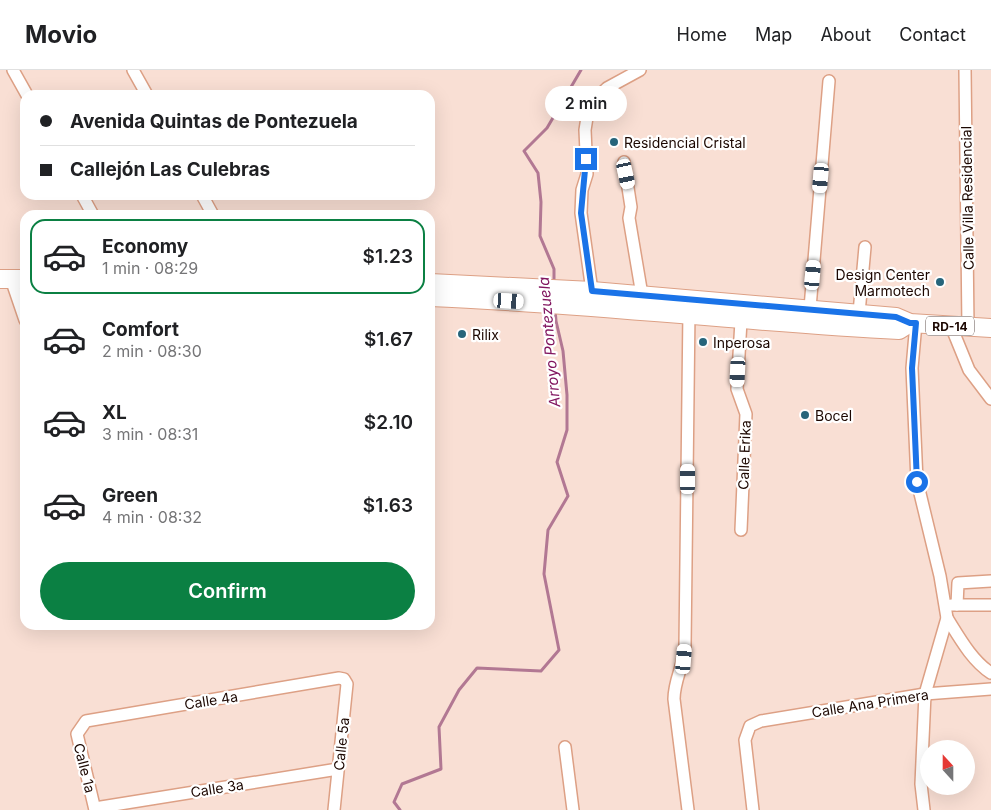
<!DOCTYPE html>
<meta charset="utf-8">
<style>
body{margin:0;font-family:Inter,sans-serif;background:#f6f6f6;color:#202124;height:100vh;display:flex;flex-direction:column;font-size:19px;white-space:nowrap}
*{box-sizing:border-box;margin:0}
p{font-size:16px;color:#757577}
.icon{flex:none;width:28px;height:28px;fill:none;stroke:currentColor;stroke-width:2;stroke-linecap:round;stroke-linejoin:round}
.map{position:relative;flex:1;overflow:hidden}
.drawer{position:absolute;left:20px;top:140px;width:415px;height:420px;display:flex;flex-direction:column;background:#fff;border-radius:15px;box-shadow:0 5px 20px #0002}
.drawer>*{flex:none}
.top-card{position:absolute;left:20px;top:20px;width:415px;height:110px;border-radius:15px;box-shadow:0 5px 20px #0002;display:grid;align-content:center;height:110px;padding:0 20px;background:#fff}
.needle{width:32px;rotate:339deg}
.tools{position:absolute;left:920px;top:670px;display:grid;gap:10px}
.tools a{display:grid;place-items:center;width:55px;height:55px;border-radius:50%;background:#fff;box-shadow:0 5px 20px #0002;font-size:25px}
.end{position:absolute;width:22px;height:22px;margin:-11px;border:6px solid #1a73e8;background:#fff;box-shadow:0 0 0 2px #fff}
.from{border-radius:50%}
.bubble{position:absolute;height:35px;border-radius:18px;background:#fff;box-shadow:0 5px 20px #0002;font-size:16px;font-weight:600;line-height:35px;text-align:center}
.car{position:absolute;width:15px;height:30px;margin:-15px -8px;border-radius:6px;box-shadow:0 0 4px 1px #0007;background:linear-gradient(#fff 24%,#345 0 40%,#fff 0 76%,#345 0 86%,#fff 0)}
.top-card b{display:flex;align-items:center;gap:18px;height:48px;font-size:19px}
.top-card b+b{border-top:1px solid #e0e0e0}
.top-card i{width:12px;height:12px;background:#202124}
ul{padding:9px 0 0;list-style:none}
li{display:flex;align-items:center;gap:15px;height:75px;margin:0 10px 8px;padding:0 10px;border:2px solid transparent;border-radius:15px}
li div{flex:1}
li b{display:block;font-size:19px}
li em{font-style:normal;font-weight:600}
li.on{border-color:#0b8043}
li>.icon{width:45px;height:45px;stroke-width:1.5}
.button{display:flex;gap:10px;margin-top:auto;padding:10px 20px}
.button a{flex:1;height:58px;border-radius:30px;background:#0b8043;color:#fff;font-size:20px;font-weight:600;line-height:58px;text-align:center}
header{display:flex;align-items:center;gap:30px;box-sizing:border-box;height:70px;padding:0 25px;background:#fff;border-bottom:1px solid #e0e0e0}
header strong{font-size:24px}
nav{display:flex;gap:28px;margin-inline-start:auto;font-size:18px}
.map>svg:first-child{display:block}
</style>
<header>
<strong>Movio</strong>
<nav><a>Home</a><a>Map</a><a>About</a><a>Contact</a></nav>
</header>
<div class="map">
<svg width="991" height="740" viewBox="0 0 991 740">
<rect width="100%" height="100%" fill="#f9dfd4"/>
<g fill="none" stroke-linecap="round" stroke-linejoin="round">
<g stroke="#b27893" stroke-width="3">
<path d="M554 213V199L540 166 541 132 538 103 524 81 547 58 581 0"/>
<path d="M400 740 394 732 402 714 441 699 439 657 459 620 477 598 541 601 559 580 544 504 548 460 568 426 557 392 567 360V325L563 281 556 251 555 239"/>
</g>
<defs>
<g id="street">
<path d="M13 0 27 25"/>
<path d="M133 0 147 25"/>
<path d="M965 0 968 257"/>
<path d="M624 92 631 137 629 148 642 225"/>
<path d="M82 125 93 145"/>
<path d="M202 125 213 145"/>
<path d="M11 209 25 250"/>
<path d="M592 221 581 143 582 120 587 104 585 60 589 35 607 18 640 0"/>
<path d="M810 238 829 11"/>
<path d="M859 243 865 177"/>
<path d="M916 253 912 298 917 411 940 506 947 548 925 624 921 714 924 740"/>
<path d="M951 256 969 300 991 329"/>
<path d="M741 460 746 344 737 319 741 251"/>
<path d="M951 535H991"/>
<path d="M957 535 958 513 991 511"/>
<path d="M947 548C959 567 972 591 991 603"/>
<path d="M565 677 573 740"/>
<path d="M95 738 338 699"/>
<path d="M95 740 77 664 86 651 339 608 344 609 347 614 334 740"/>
<path d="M688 740 674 629C674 610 684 595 685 576L689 240"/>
<path d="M753 740 745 670 750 656 761 651 925 624 991 619"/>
</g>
<g id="primary">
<path d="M0 209H25"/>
<path d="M430 213 592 221 896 247 910 253 991 258"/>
<path d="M430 227C587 233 742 252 899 260L910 253"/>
</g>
</defs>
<use href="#street" stroke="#dda085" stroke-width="14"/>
<use href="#primary" stroke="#dda085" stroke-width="20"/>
<use href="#street" stroke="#fff" stroke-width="11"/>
<use href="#primary" stroke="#fff" stroke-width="18"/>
</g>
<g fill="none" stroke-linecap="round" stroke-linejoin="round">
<path stroke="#1a73e8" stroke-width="6" d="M586 89 581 143 592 221 896 247 910 253H916L912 298 917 412"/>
</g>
<g fill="#27657b" stroke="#fff" stroke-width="2">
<circle cx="614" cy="72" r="5"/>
<circle cx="940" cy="212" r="5"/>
<circle cx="462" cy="264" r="5"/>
<circle cx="703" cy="272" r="5"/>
<circle cx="805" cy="345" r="5"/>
</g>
<g text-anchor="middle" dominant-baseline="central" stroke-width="4.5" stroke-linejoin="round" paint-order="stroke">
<rect fill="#fff" stroke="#60514d" stroke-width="1" x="926" y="246.5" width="48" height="19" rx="4"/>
<g font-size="12" font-weight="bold" fill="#1c0701">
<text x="950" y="256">RD-14</text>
</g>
<g font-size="14" fill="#1c0701" stroke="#fff" text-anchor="start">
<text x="624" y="72">Residencial Cristal</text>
<text x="930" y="204" text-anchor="end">Design Center<tspan x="930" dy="16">Marmotech</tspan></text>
<text x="472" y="264">Rilix</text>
<text x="713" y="272">Inperosa</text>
<text x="815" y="345">Bocel</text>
</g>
<g font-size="14" fill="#1c0701" stroke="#fff">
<text transform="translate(967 128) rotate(-91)">Calle Villa Residencial</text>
<text transform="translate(744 385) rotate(-88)">Calle Erika</text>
<text transform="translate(211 630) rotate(-9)">Calle 4a</text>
<text transform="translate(870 633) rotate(-9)">Calle Ana Primera</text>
<text transform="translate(341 674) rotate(-84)">Calle 5a</text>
<text transform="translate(85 698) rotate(76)">Calle 1a</text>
<text transform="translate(217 718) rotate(-9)">Calle 3a</text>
</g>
<g font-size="15" font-style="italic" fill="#81155f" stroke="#fff">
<text transform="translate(549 272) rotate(-95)">Arroyo Pontezuela</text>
</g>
</g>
</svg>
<div class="tools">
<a><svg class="needle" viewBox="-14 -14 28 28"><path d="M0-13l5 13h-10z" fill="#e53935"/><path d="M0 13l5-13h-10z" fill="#757577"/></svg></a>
</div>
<i class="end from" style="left:917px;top:412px"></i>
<i class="end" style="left:586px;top:89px"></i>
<div class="bubble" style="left:545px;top:16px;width:82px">2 min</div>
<i class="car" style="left:626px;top:104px;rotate:168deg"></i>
<i class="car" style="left:821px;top:108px;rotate:185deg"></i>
<i class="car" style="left:813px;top:205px;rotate:5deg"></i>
<i class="car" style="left:509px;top:231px;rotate:93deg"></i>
<i class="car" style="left:738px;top:302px;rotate:183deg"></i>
<i class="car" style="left:688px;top:409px;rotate:0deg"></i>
<i class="car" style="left:684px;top:589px;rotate:5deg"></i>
<div class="top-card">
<b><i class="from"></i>Avenida Quintas de Pontezuela</b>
<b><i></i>Callejón Las Culebras</b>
</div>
<section class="drawer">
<ul>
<li class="on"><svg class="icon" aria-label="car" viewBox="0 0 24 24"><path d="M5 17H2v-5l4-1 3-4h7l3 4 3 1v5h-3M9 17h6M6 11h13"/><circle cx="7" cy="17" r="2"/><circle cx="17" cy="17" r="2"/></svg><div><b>Economy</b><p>1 min · 08:29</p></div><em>$1.23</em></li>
<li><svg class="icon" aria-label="car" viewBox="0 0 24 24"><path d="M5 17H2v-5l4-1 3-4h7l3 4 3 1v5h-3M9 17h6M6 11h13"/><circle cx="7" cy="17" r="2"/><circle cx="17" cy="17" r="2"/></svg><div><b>Comfort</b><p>2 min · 08:30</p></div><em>$1.67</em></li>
<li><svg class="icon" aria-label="car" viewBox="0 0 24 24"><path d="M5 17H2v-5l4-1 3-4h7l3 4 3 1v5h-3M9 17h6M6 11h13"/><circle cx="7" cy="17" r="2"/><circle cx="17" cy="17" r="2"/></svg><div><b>XL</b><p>3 min · 08:31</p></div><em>$2.10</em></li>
<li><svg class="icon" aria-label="car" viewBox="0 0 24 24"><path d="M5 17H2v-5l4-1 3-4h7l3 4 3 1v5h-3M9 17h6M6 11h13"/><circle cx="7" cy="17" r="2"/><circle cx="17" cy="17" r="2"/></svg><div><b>Green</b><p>4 min · 08:32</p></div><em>$1.63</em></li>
</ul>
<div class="button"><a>Confirm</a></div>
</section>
</div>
